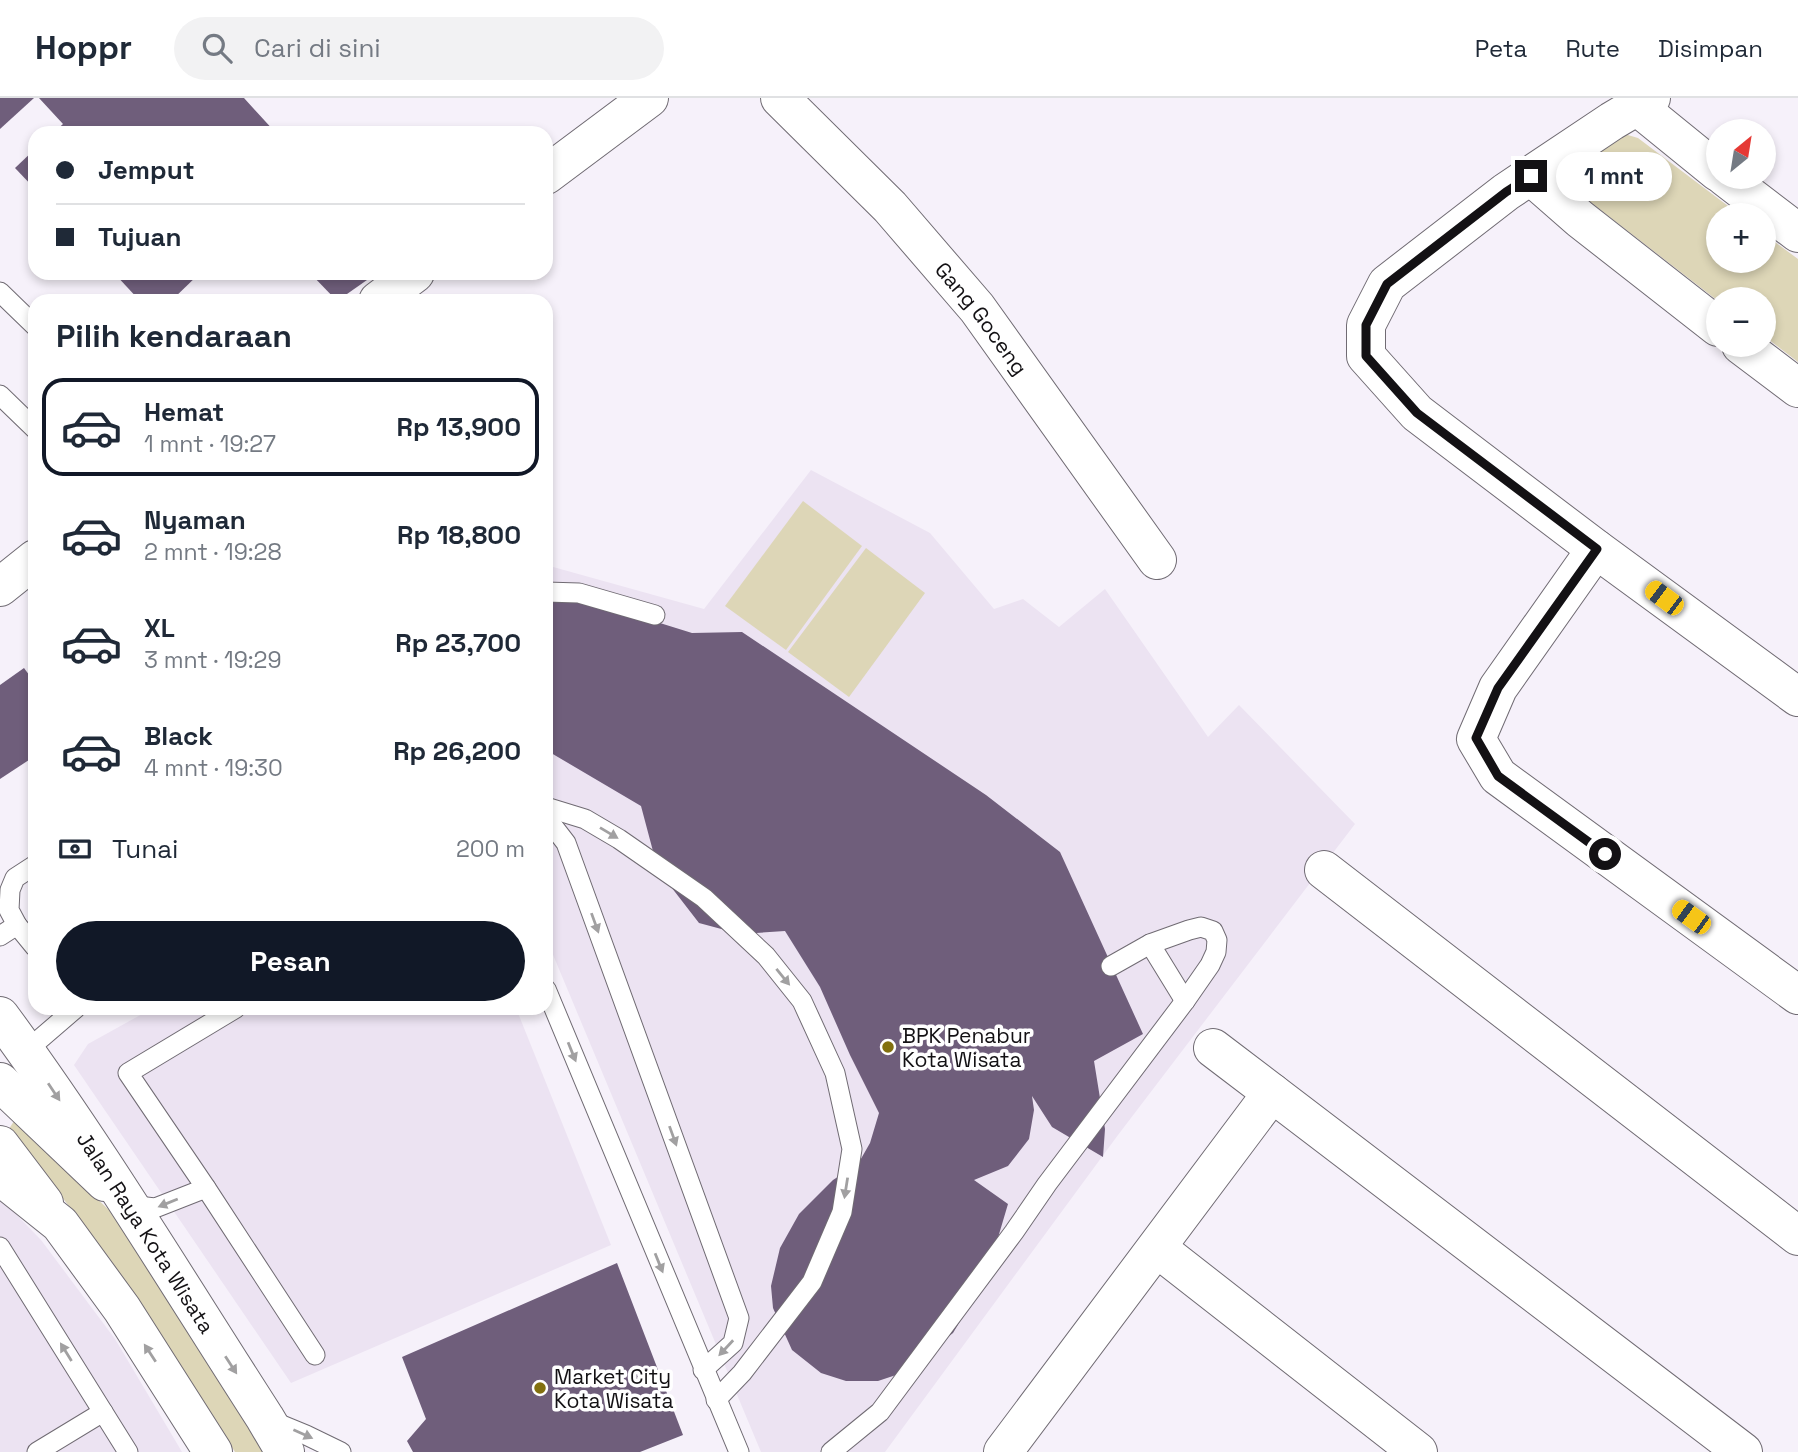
<!DOCTYPE html>
<html lang="id">
<meta charset="utf-8">
<style>
body{margin:0;font-family:"Space Grotesk",sans-serif;background:#f2f2f3;color:#1f2937;height:100vh;display:flex;flex-direction:column;font-size:26px;white-space:nowrap}
*{box-sizing:border-box;margin:0}
p{font-size:23px;color:#747a83}
.icon{flex:none;width:38px;height:38px;fill:none;stroke:currentColor;stroke-width:2;stroke-linecap:round;stroke-linejoin:round}
.map{position:relative;flex:1;overflow:hidden}
.panel{position:absolute;left:28px;top:196px;width:525px;height:721px;display:flex;flex-direction:column;background:#fff;border-radius:21px;box-shadow:0 4px 10px #0003}
.panel>*{flex:none}
.hud{position:absolute;left:28px;top:28px;width:525px;height:154px;border-radius:21px;box-shadow:0 4px 10px #0003;display:grid;align-content:center;height:154px;padding:0 28px;background:#fff}
.needle{width:46px;rotate:30deg}
.controls{position:absolute;left:1706px;top:21px;display:grid;gap:14px}
.controls a{display:grid;place-items:center;width:70px;height:70px;border-radius:50%;background:#fff;box-shadow:0 4px 10px #0003;font-size:35px}
.end{position:absolute;width:32px;height:32px;margin:-16px;border:9px solid #131114;background:#fff;box-shadow:0 0 0 4px #fff}
.from{border-radius:50%}
.bubble{position:absolute;height:49px;border-radius:24px;background:#fff;box-shadow:0 4px 10px #0003;font-size:23px;font-weight:700;line-height:49px;text-align:center}
.car{position:absolute;width:21px;height:42px;margin:-21px -10px;border-radius:9px;box-shadow:0 0 5px 2px #0007;background:linear-gradient(#f5c518 24%,#345 0 40%,#f5c518 0 76%,#345 0 86%,#f5c518 0)}
.hud b{display:flex;align-items:center;gap:24px;height:66px;font-size:26px}
.hud b+b{border-top:2px solid #e0e1e3}
.hud i{width:18px;height:18px;background:#1f2937}
ul{padding:0;list-style:none}
li{display:flex;align-items:center;gap:21px;height:98px;margin:0 14px 10px;padding:0 14px;border:4px solid transparent;border-radius:21px}
li div{flex:1}
li b{display:block;font-size:26px}
li em{font-style:normal;font-weight:700}
li.current{border-color:#111827}
li>.icon{width:63px;height:63px;stroke-width:1.5}
h2{padding:0 28px;font-size:32px;line-height:84px}
.pay{display:flex;align-items:center;gap:18px;height:77px;padding:0 28px;font-size:26px}
.pay p{margin-inline-start:auto}
.action{display:flex;gap:14px;margin-top:auto;padding:14px 28px}
.action a{flex:1;height:80px;border-radius:42px;background:#111827;color:#fff;font-size:28px;font-weight:700;line-height:80px;text-align:center}
header{display:flex;align-items:center;gap:42px;box-sizing:border-box;height:98px;padding:0 35px;background:#fff;border-bottom:2px solid #e0e1e3}
header strong{font-size:33px}
nav{display:flex;gap:38px;margin-inline-start:auto;font-size:24px}
.search{width:490px;height:63px;background:#f2f2f3;display:flex;align-items:center;gap:18px;box-sizing:border-box;padding:0 24px;border-radius:38px;color:#747a83;font-size:26px}
.map>svg:first-child{display:block}
</style>
<header>
<strong>Hoppr</strong>
<div class="search"><svg class="icon" aria-label="search" viewBox="0 0 24 24"><circle cx="10" cy="10" r="6"/><path d="M15 15l6 6"/></svg>Cari di sini</div>
<nav><a>Peta</a><a>Rute</a><a>Disimpan</a></nav>
</header>
<div class="map">
<svg width="1798" height="1354" viewBox="0 0 1798 1354">
<rect width="100%" height="100%" fill="#f6f1fa"/>
<g fill="#ece3f2">
<path d="M811 372 930 435 994 511 1023 501 1059 529 1105 491 1208 639 1239 607 1355 726 1118 1037 885 1354H761L546 840V467L704 511Z"/>
<path d="M153 910H516L611 1147 291 1285 74 967 88 946Z"/>
<path d="M0 1100 41 1142 115 1241 182 1354H0Z"/>
</g>
<g fill="#ddd6b7">
<path d="M1621 35 1638 40 1740 117H1718V163H1764V136L1798 161V264L1764 238V201H1718V203L1589 103 1579 85 1583 66 1602 41Z"/>
<path d="M803 403 862 448 786 552 725 508Z"/>
<path d="M866 450 925 495 849 599 788 554Z"/>
<path d="M14 1023 109 1112 267 1354H235L110 1161 9 1031Z"/>
</g>
<g fill="#6f5e7b">
<path d="M0 0H34L0 31Z"/>
<path d="M39 0H244L276 35H53L63 26Z"/>
<path d="M35 51V91L15 70Z"/>
<path d="M114 175H200L171 203H140Z"/>
<path d="M310 175H377L337 203Z"/>
<path d="M570 497 692 535 742 534 986 697 1060 754 1143 936 1094 963 1105 1031 1103 1059 1052 1029 1032 998 1034 1012 1029 1041 1008 1068 974 1082 1008 1106 986 1180 953 1235 902 1275 878 1283H846L821 1275 792 1252 773 1210 771 1188 780 1150 799 1116 833 1082 858 1066 870 1045 879 1015 850 957 820 889 785 833 740 836 699 825 658 772 641 708 546 652V503Z"/>
<path d="M24 570 35 585V658L0 681V587Z"/>
<path d="M617 1165 683 1337 640 1354H413L407 1343 426 1321 402 1259Z"/>
</g>
<g fill="none" stroke-linecap="round" stroke-linejoin="round">
<defs>
<g id="service">
<path d="M0 194 35 228"/>
<path d="M0 297 35 331"/>
<path d="M546 494 579 495 655 517"/>
<path d="M546 709 585 721 619 741 704 800 766 858 802 903 835 975 852 1051 842 1114 812 1184 742 1275 716 1302"/>
<path d="M546 719 566 745 739 1220 733 1245 703 1272"/>
<path d="M35 767 15 780 10 792 9 812 17 827 35 849"/>
<path d="M0 838 17 827"/>
<path d="M1150 846 1185 903"/>
<path d="M546 891 739 1354"/>
<path d="M236 910 128 975 206 1090 315 1257"/>
<path d="M26 953 76 910"/>
<path d="M129 1107 155 1110 206 1090"/>
<path d="M0 1149 128 1354"/>
<path d="M272 1323 306 1337 341 1354"/>
<path d="M37 1354 103 1314"/>
<path d="M831 1354 880 1314 1014 1134 1047 1086 1185 903 1210 867 1216 854 1217 842 1213 833 1201 829 1189 832 1150 846 1111 868"/>
</g>
<g id="minor">
<path id="s1" d="M780 0 890 109 977 210 1157 462"/>
<path d="M1651 0 1612 23 1506 94 1387 186 1366 227V258L1417 315 1596 451 1798 599"/>
<path d="M1638 9 1718 74"/>
<path d="M1531 78 1580 121 1718 229"/>
<path d="M1725 79 1798 135"/>
<path d="M1741 247 1798 290"/>
<path d="M1596 451 1498 590 1476 641 1498 678 1798 897"/>
<path d="M1324 772 1798 1138"/>
<path d="M1213 950 1743 1354"/>
<path d="M0 984 105 1084"/>
<path d="M0 1047 44 1105"/>
<path d="M1157 1150 1418 1354"/>
<path d="M1003 1354 1272 995"/>
</g>
<g id="tertiary">
<path id="s2" d="M0 918C95 1047 178 1185 265 1320L285 1354"/>
<path d="M0 1078 60 1126 122 1211 213 1354"/>
</g>
<g id="secondary">
<path d="M546 77 649 0"/>
<path d="M378 203 415 175"/>
<path d="M0 489 35 461"/>
</g>
</defs>
<use href="#service" stroke="#706b73" stroke-width="21"/>
<use href="#minor" stroke="#706b73" stroke-width="40"/>
<use href="#tertiary" stroke="#706b73" stroke-width="40"/>
<use href="#secondary" stroke="#706b73" stroke-width="40"/>
<use href="#service" stroke="#fff" stroke-width="19"/>
<use href="#minor" stroke="#fff" stroke-width="38"/>
<use href="#tertiary" stroke="#fff" stroke-width="38"/>
<use href="#secondary" stroke="#fff" stroke-width="38"/>
</g>
<defs><path id="oneway-solid" d="M-6-.8H1V-3.2L6.5 0L1 3.2V.8H-6Z" transform="scale(1.75)"/></defs>
<g fill="#a1a0a1">
<use href="#oneway-solid" transform="translate(609 735) rotate(31)"/>
<use href="#oneway-solid" transform="translate(595 825) rotate(70)"/>
<use href="#oneway-solid" transform="translate(783 879) rotate(51)"/>
<use href="#oneway-solid" transform="translate(572 954) rotate(68)"/>
<use href="#oneway-solid" transform="translate(54 994) rotate(56)"/>
<use href="#oneway-solid" transform="translate(673 1038) rotate(70)"/>
<use href="#oneway-solid" transform="translate(846 1090) rotate(99)"/>
<use href="#oneway-solid" transform="translate(168 1105) rotate(158)"/>
<use href="#oneway-solid" transform="translate(659 1165) rotate(68)"/>
<use href="#oneway-solid" transform="translate(726 1250) rotate(133)"/>
<use href="#oneway-solid" transform="translate(66 1254) rotate(-122)"/>
<use href="#oneway-solid" transform="translate(150 1255) rotate(-123)"/>
<use href="#oneway-solid" transform="translate(231 1267) rotate(57)"/>
<use href="#oneway-solid" transform="translate(303 1336) rotate(24)"/>
</g>
<g fill="none" stroke-linecap="round" stroke-linejoin="round">
<path stroke="#131114" stroke-width="9" d="M1531 78 1506 94 1387 186 1366 227V258L1417 315 1597 451 1498 590 1476 640 1498 678 1605 756"/>
</g>
<g fill="#82700f" stroke="#fff" stroke-width="2.5">
<circle cx="888" cy="949" r="7"/>
<circle cx="540" cy="1290" r="7"/>
</g>
<g text-anchor="middle" dominant-baseline="central" stroke-width="7" stroke-linejoin="round" paint-order="stroke">
<g font-size="21" fill="#131114" stroke="#fff">
<text stroke="none"><textPath href="#s1" startOffset="299">Gang Goceng</textPath></text>
<text stroke="none"><textPath href="#s2" startOffset="261">Jalan Raya Kota Wisata</textPath></text>
</g>
<g font-size="21" fill="#131114" stroke="#fff" text-anchor="start">
<text x="902" y="937">BPK Penabur<tspan x="902" dy="24">Kota Wisata</tspan></text>
<text x="554" y="1278">Market City<tspan x="554" dy="24">Kota Wisata</tspan></text>
</g>
</g>
</svg>
<div class="controls">
<a><svg class="needle" viewBox="-14 -14 28 28"><path d="M0-13l5 13h-10z" fill="#e53935"/><path d="M0 13l5-13h-10z" fill="#747a83"/></svg></a>
<a>+</a>
<a>−</a>
</div>
<i class="end from" style="left:1605px;top:756px"></i>
<i class="end" style="left:1531px;top:78px"></i>
<div class="bubble" style="left:1556px;top:54px;width:116px">1 mnt</div>
<i class="car" style="left:1664px;top:500px;rotate:307deg"></i>
<i class="car" style="left:1691px;top:819px;rotate:306deg"></i>
<div class="hud">
<b><i class="from"></i>Jemput</b>
<b><i></i>Tujuan</b>
</div>
<section class="panel">
<h2>Pilih kendaraan</h2>
<ul>
<li class="current"><svg class="icon" aria-label="car" viewBox="0 0 24 24"><path d="M5 17H2v-5l4-1 3-4h7l3 4 3 1v5h-3M9 17h6M6 11h13"/><circle cx="7" cy="17" r="2"/><circle cx="17" cy="17" r="2"/></svg><div><b>Hemat</b><p>1 mnt · 19:27</p></div><em>Rp 13,900</em></li>
<li><svg class="icon" aria-label="car" viewBox="0 0 24 24"><path d="M5 17H2v-5l4-1 3-4h7l3 4 3 1v5h-3M9 17h6M6 11h13"/><circle cx="7" cy="17" r="2"/><circle cx="17" cy="17" r="2"/></svg><div><b>Nyaman</b><p>2 mnt · 19:28</p></div><em>Rp 18,800</em></li>
<li><svg class="icon" aria-label="car" viewBox="0 0 24 24"><path d="M5 17H2v-5l4-1 3-4h7l3 4 3 1v5h-3M9 17h6M6 11h13"/><circle cx="7" cy="17" r="2"/><circle cx="17" cy="17" r="2"/></svg><div><b>XL</b><p>3 mnt · 19:29</p></div><em>Rp 23,700</em></li>
<li><svg class="icon" aria-label="car" viewBox="0 0 24 24"><path d="M5 17H2v-5l4-1 3-4h7l3 4 3 1v5h-3M9 17h6M6 11h13"/><circle cx="7" cy="17" r="2"/><circle cx="17" cy="17" r="2"/></svg><div><b>Black</b><p>4 mnt · 19:30</p></div><em>Rp 26,200</em></li>
</ul>
<div class="pay"><svg class="icon" aria-label="cash" viewBox="0 0 24 24"><path d="M3 7h18v10H3z"/><circle cx="12" cy="12" r="2"/></svg>Tunai<p>200 m</p></div>
<div class="action"><a>Pesan</a></div>
</section>
</div>
